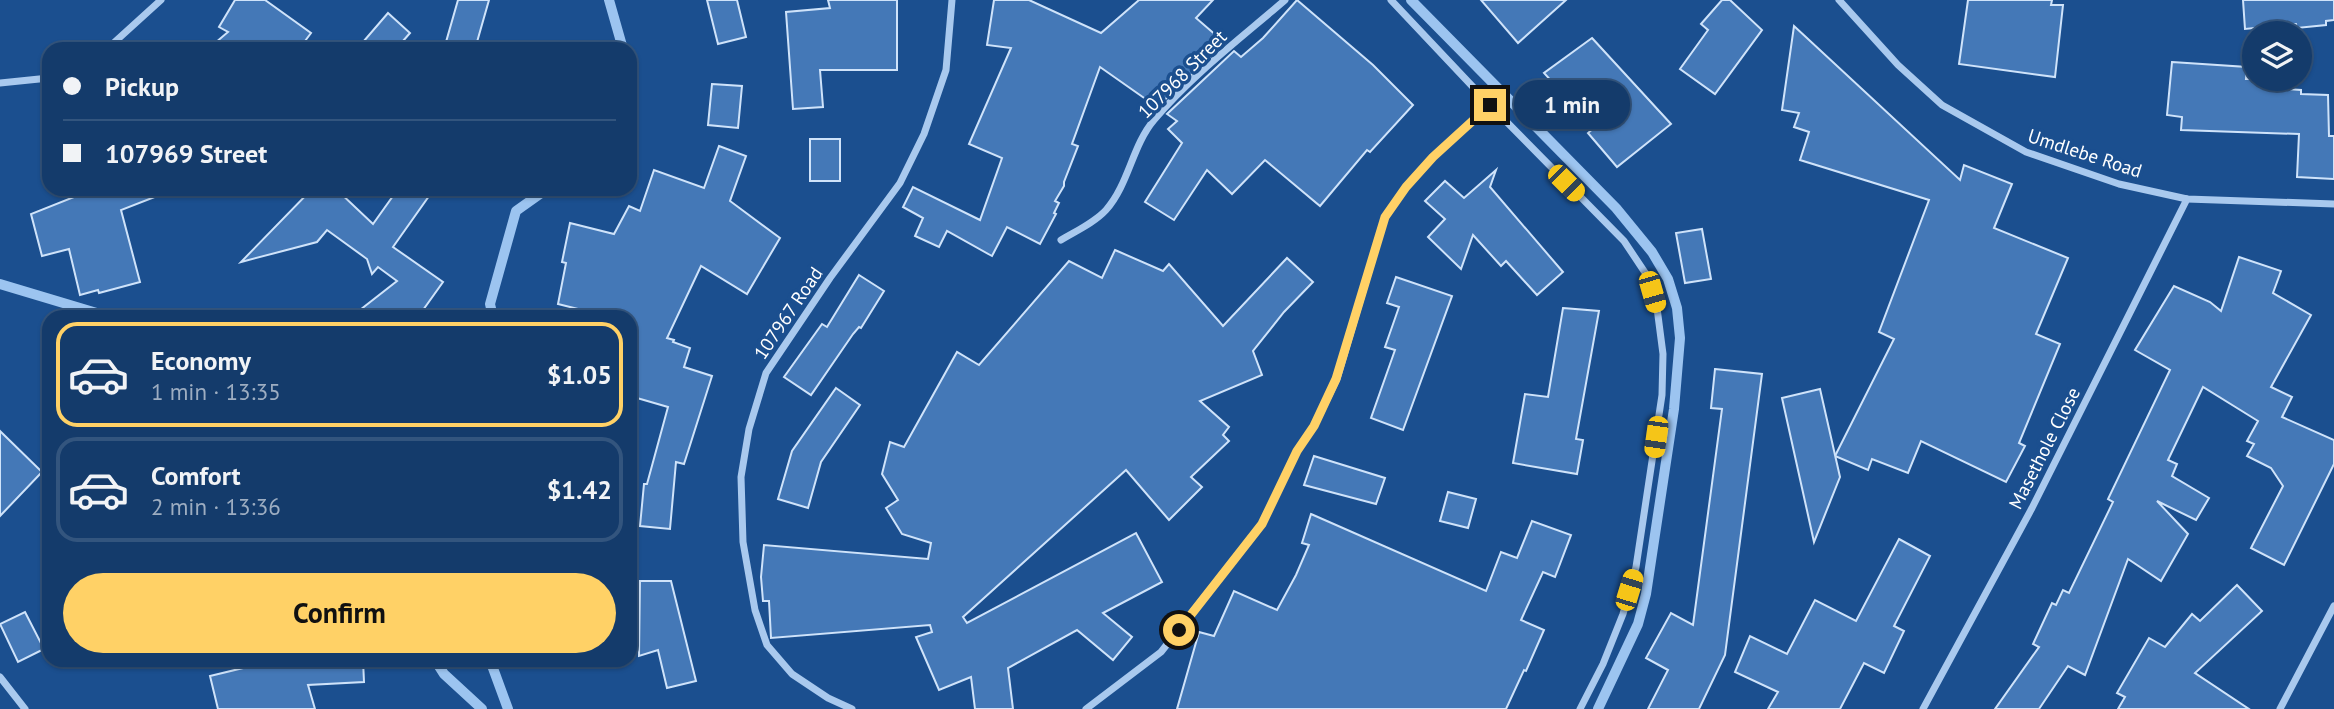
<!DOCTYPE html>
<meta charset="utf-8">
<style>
body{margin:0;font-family:"PT Sans",sans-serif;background:#214673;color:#f1f3f6;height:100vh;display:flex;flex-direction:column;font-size:26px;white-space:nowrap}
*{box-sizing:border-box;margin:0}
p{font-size:23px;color:#9dadc1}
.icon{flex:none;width:38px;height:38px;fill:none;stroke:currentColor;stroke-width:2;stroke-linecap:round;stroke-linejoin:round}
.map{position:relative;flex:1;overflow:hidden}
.details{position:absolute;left:42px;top:310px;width:595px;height:357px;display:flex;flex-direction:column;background:#143b6b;border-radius:21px;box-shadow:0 2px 5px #0004,0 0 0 2px #33557e}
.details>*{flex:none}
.banner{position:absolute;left:42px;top:42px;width:595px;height:154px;border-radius:21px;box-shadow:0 2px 5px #0004,0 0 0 2px #33557e;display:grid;align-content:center;height:154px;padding:0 21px;background:#143b6b}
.tools{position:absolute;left:2242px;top:21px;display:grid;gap:14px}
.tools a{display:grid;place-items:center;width:70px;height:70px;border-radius:50%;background:#143b6b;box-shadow:0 2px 5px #0004,0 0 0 2px #33557e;font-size:35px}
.end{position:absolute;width:32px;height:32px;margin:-16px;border:9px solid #ffd166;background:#111;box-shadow:0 0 0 4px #111}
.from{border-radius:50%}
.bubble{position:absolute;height:49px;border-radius:24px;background:#143b6b;box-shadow:0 2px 5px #0004,0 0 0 2px #33557e;font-size:23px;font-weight:700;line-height:49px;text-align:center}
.car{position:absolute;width:21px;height:42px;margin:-21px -10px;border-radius:9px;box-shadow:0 0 5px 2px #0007;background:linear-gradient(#f5c518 24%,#345 0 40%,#f5c518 0 76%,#345 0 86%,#f5c518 0)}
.banner b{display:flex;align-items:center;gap:24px;height:66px;font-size:26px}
.banner b+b{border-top:2px solid #33557e}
.banner i{width:18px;height:18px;background:#f1f3f6}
ul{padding:12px 0 0;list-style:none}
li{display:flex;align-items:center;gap:21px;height:105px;margin:0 14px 10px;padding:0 7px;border:4px solid #33557e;border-radius:21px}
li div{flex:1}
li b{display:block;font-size:26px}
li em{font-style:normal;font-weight:700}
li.on{border-color:#ffd166}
li>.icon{width:63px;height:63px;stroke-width:1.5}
.button{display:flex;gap:14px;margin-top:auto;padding:14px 21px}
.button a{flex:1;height:80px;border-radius:42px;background:#ffd166;color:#111;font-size:28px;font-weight:700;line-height:80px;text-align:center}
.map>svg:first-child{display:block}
</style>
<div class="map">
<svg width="2334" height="709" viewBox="0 0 2334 709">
<rect width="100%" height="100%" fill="#1b4f8f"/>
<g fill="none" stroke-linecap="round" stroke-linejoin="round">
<g stroke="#9cc4f0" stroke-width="10">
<path d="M609 0 623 49"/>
<path d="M1411 0 1616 208 1652 252 1668 279 1677 308 1680 338 1674 409 1646 594 1638 624 1598 709"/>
<path d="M0 284 110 317"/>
<path d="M493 317 490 304 516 211 547 189"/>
<path d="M435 660 444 674 482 709"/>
<path d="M490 660 508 709"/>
</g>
</g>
<g fill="#4478b7" stroke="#cfe3fa" stroke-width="2">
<path d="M235 0H265L311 33 299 49H208L228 32 219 27Z"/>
<path d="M458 0H489L475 49H444Z"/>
<path d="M707 0H737L746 37 718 44Z"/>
<path d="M828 0H897V70H820L823 107 793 109 786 12 830 8Z"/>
<path d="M994 0H1029L1101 33 1139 0H1213L1196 18 1225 43 1157 107 1100 67 1072 144 1078 146 1064 182V186L1055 201 1059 203 1054 213 1056 214 1040 244 1007 227 992 256 947 231 939 247 915 236 923 218 903 207 913 187 980 220 1002 158 969 144 1011 48 987 45Z"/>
<path d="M1297 0 1373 65 1413 105 1370 152 1367 150 1320 206 1265 160 1232 194 1207 170 1174 220 1145 202 1182 143 1168 129 1177 121 1167 114 1234 51 1241 57 1263 38Z"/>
<path d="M1481 0H1566L1518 43Z"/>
<path d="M1722 0H1730L1762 30 1715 94 1680 69 1708 30 1701 24Z"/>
<path d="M1968 0H2052L2051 5H2063L2055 77 1959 64Z"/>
<path d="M2243 0H2334V20L2326 21V25L2297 28 2296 24 2245 29Z"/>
<path d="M388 13 410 33 396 49H357Z"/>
<path d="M1794 26 1960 180 1964 165 2012 184 1994 228 2068 258 2036 334 2060 344 2019 443 2025 446 2006 482 1921 441 1908 473 1872 459 1868 470 1835 456 1894 339 1879 332 1929 200 1800 160 1809 132 1794 127 1799 113 1782 110Z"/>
<path d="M1592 38 1671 124 1617 167 1588 133 1594 128 1544 73Z"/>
<path d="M2172 62 2247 67 2246 79H2275L2274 88 2301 90V94L2328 95 2329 136H2334V179L2297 177 2299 134 2181 130 2182 117 2167 115Z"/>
<path d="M712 84 742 86 738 128 708 125Z"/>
<rect x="810" y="139" width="30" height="42"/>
<path d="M719 146 746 156 730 201 780 238 747 294 701 266 667 338 674 340 673 342 690 348 684 367 712 376 684 464 676 462 670 529 640 526 644 484H647L668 407 630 396V317H610L558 304 566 263 562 262 570 223 614 234 629 206 640 211 654 170 704 188Z"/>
<path d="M1496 170 1490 187 1563 272 1537 295 1506 261 1501 266 1473 235 1461 269 1428 237 1445 219 1425 201 1445 181 1464 198Z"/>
<path d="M94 189 170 191 121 210 140 282 99 293 98 290 80 295 69 249 42 256 31 214Z"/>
<path d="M312 189H336L373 224 398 189H434L393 247 443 282 418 317H351L397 281 378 267 372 274 367 259 327 230 317 242 241 262Z"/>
<path d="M1702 229 1711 279 1685 283 1676 233Z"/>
<path d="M1115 250 1163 271 1169 264 1223 326 1287 258 1313 282 1284 312 1253 351 1262 375 1200 401 1229 427 1223 435 1229 441 1191 477 1202 487 1169 520 1126 470 963 617 967 623 1136 533 1162 582 1103 613 1132 637 1113 660 1077 630 1008 668 1013 709H975L971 677 939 690 916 637 932 632 930 625 771 638 769 601H763L761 577 764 545 928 559 931 543 902 534 886 508 898 500 882 474 890 442 904 447 957 352 979 365 1069 261 1102 278Z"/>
<path d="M2239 257 2281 271 2273 293 2311 315 2271 387 2292 397 2282 417 2334 440V464L2284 565 2251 548 2283 486 2271 468 2247 456 2254 444 2247 441 2258 421 2203 387 2168 460 2177 464 2172 476 2209 498 2196 520 2157 501 2188 534 2161 581 2128 559 2085 675 2068 666 2039 709H1995L2039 647 2033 644 2052 603 2056 605 2063 590 2069 593 2113 502 2108 499 2170 370 2135 350 2174 286 2210 302 2221 311Z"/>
<path d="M859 275 884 291 861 328 859 327 853 334 811 395 784 377 822 324 827 327Z"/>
<path d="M1396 277 1452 296 1403 430 1371 418 1395 350 1385 347 1399 307 1387 303Z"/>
<path d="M1563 308 1599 311 1576 439 1583 440 1577 474 1513 463 1525 394 1548 397Z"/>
<path d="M1715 369 1762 374 1725 655 1699 709H1648L1668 670 1646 658 1671 613 1693 625 1722 409 1711 408Z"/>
<path d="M836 388 860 405 821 462 808 508 778 499 792 451Z"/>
<path d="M1820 389 1840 477 1814 542 1782 398Z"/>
<path d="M0 431 42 472 0 516Z"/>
<path d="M1314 456 1385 478 1376 504 1304 485Z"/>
<path d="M1448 492 1476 499 1468 528 1440 521Z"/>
<path d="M1311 514 1486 591 1501 552 1517 558 1532 521 1571 535 1555 577 1543 572 1521 620 1544 630 1526 671 1524 670 1506 709H1177L1199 632 1214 636 1234 591 1277 610 1296 575 1309 545 1302 543Z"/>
<path d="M1899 539 1930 556 1894 626 1904 631 1884 673 1864 663 1840 709H1768L1778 692 1735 672 1750 636 1787 654 1815 600 1856 621Z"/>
<path d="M640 581H671L696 681 667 688 658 650 639 656Z"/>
<path d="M2237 585 2262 611 2195 673 2249 709H2118L2125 697 2117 693 2149 638 2165 647 2192 614 2200 621Z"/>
<path d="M25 612 44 649 18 662 0 624Z"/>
<path d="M276 660H363L364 682 308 685 315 709H218L210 676Z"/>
</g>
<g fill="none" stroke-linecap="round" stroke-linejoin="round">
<g stroke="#a9c9ee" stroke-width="7">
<path d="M1391 0 1490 105 1624 241 1648 277 1657 308 1663 354 1662 395 1636 567 1623 614 1603 664 1580 709"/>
<path d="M1839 0 1898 65 1942 105 2026 152 2119 184 2187 199 2334 204"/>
<path d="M107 49 161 0"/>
<path d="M0 83 49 78"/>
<path d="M1061 240C1076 231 1094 223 1106 210 1129 184 1132 146 1154 120 1192 75 1241 38 1285 0"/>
<path d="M0 677 25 709"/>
<path d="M852 709 828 698 792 674 767 645 755 610 743 542 741 477 749 429 766 373 830 278 900 183 924 134 946 70 952 0"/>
<path d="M1086 709 1161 652 1262 524 1297 451 1314 426 1337 379 1385 217 1406 187 1433 157 1490 105"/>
<path d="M1923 709 2032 508 2187 199"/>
<path d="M2280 709 2334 606"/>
</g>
</g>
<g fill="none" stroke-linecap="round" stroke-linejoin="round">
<path stroke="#ffd166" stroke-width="9" d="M1179 630 1262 524 1297 451 1314 426 1336 379 1385 217 1406 187 1433 157 1490 105"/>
</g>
<g text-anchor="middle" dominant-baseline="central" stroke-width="7" stroke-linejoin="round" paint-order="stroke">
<g font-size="19" fill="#fff" stroke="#1b4f8f">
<text transform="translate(1182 74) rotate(-45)">107968 Street</text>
<text transform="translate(2085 153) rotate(18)">Umdlebe Road</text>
<text transform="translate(788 313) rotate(-56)">107967 Road</text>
<text transform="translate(2044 448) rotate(-63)">Masethole Close</text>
</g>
</g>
</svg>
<div class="tools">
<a><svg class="icon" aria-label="layers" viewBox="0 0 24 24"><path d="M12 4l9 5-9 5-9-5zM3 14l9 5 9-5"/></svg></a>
</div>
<i class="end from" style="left:1179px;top:630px"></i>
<i class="end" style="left:1490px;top:105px"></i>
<div class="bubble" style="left:1514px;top:80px;width:116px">1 min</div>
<i class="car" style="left:1566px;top:183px;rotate:135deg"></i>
<i class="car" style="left:1652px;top:292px;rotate:164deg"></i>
<i class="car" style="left:1656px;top:437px;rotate:188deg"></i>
<i class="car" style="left:1629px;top:590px;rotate:17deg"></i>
<div class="banner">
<b><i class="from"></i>Pickup</b>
<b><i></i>107969 Street</b>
</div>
<section class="details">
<ul>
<li class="on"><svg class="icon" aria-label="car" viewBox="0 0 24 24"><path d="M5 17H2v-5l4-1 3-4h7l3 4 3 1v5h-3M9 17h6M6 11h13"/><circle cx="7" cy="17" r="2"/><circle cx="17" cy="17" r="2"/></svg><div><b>Economy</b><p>1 min · 13:35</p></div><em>$1.05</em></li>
<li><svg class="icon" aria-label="car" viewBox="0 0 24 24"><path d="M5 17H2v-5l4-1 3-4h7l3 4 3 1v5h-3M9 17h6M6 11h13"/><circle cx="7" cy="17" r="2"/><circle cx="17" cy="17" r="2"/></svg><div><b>Comfort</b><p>2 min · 13:36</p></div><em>$1.42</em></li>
</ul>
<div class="button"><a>Confirm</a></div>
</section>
</div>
